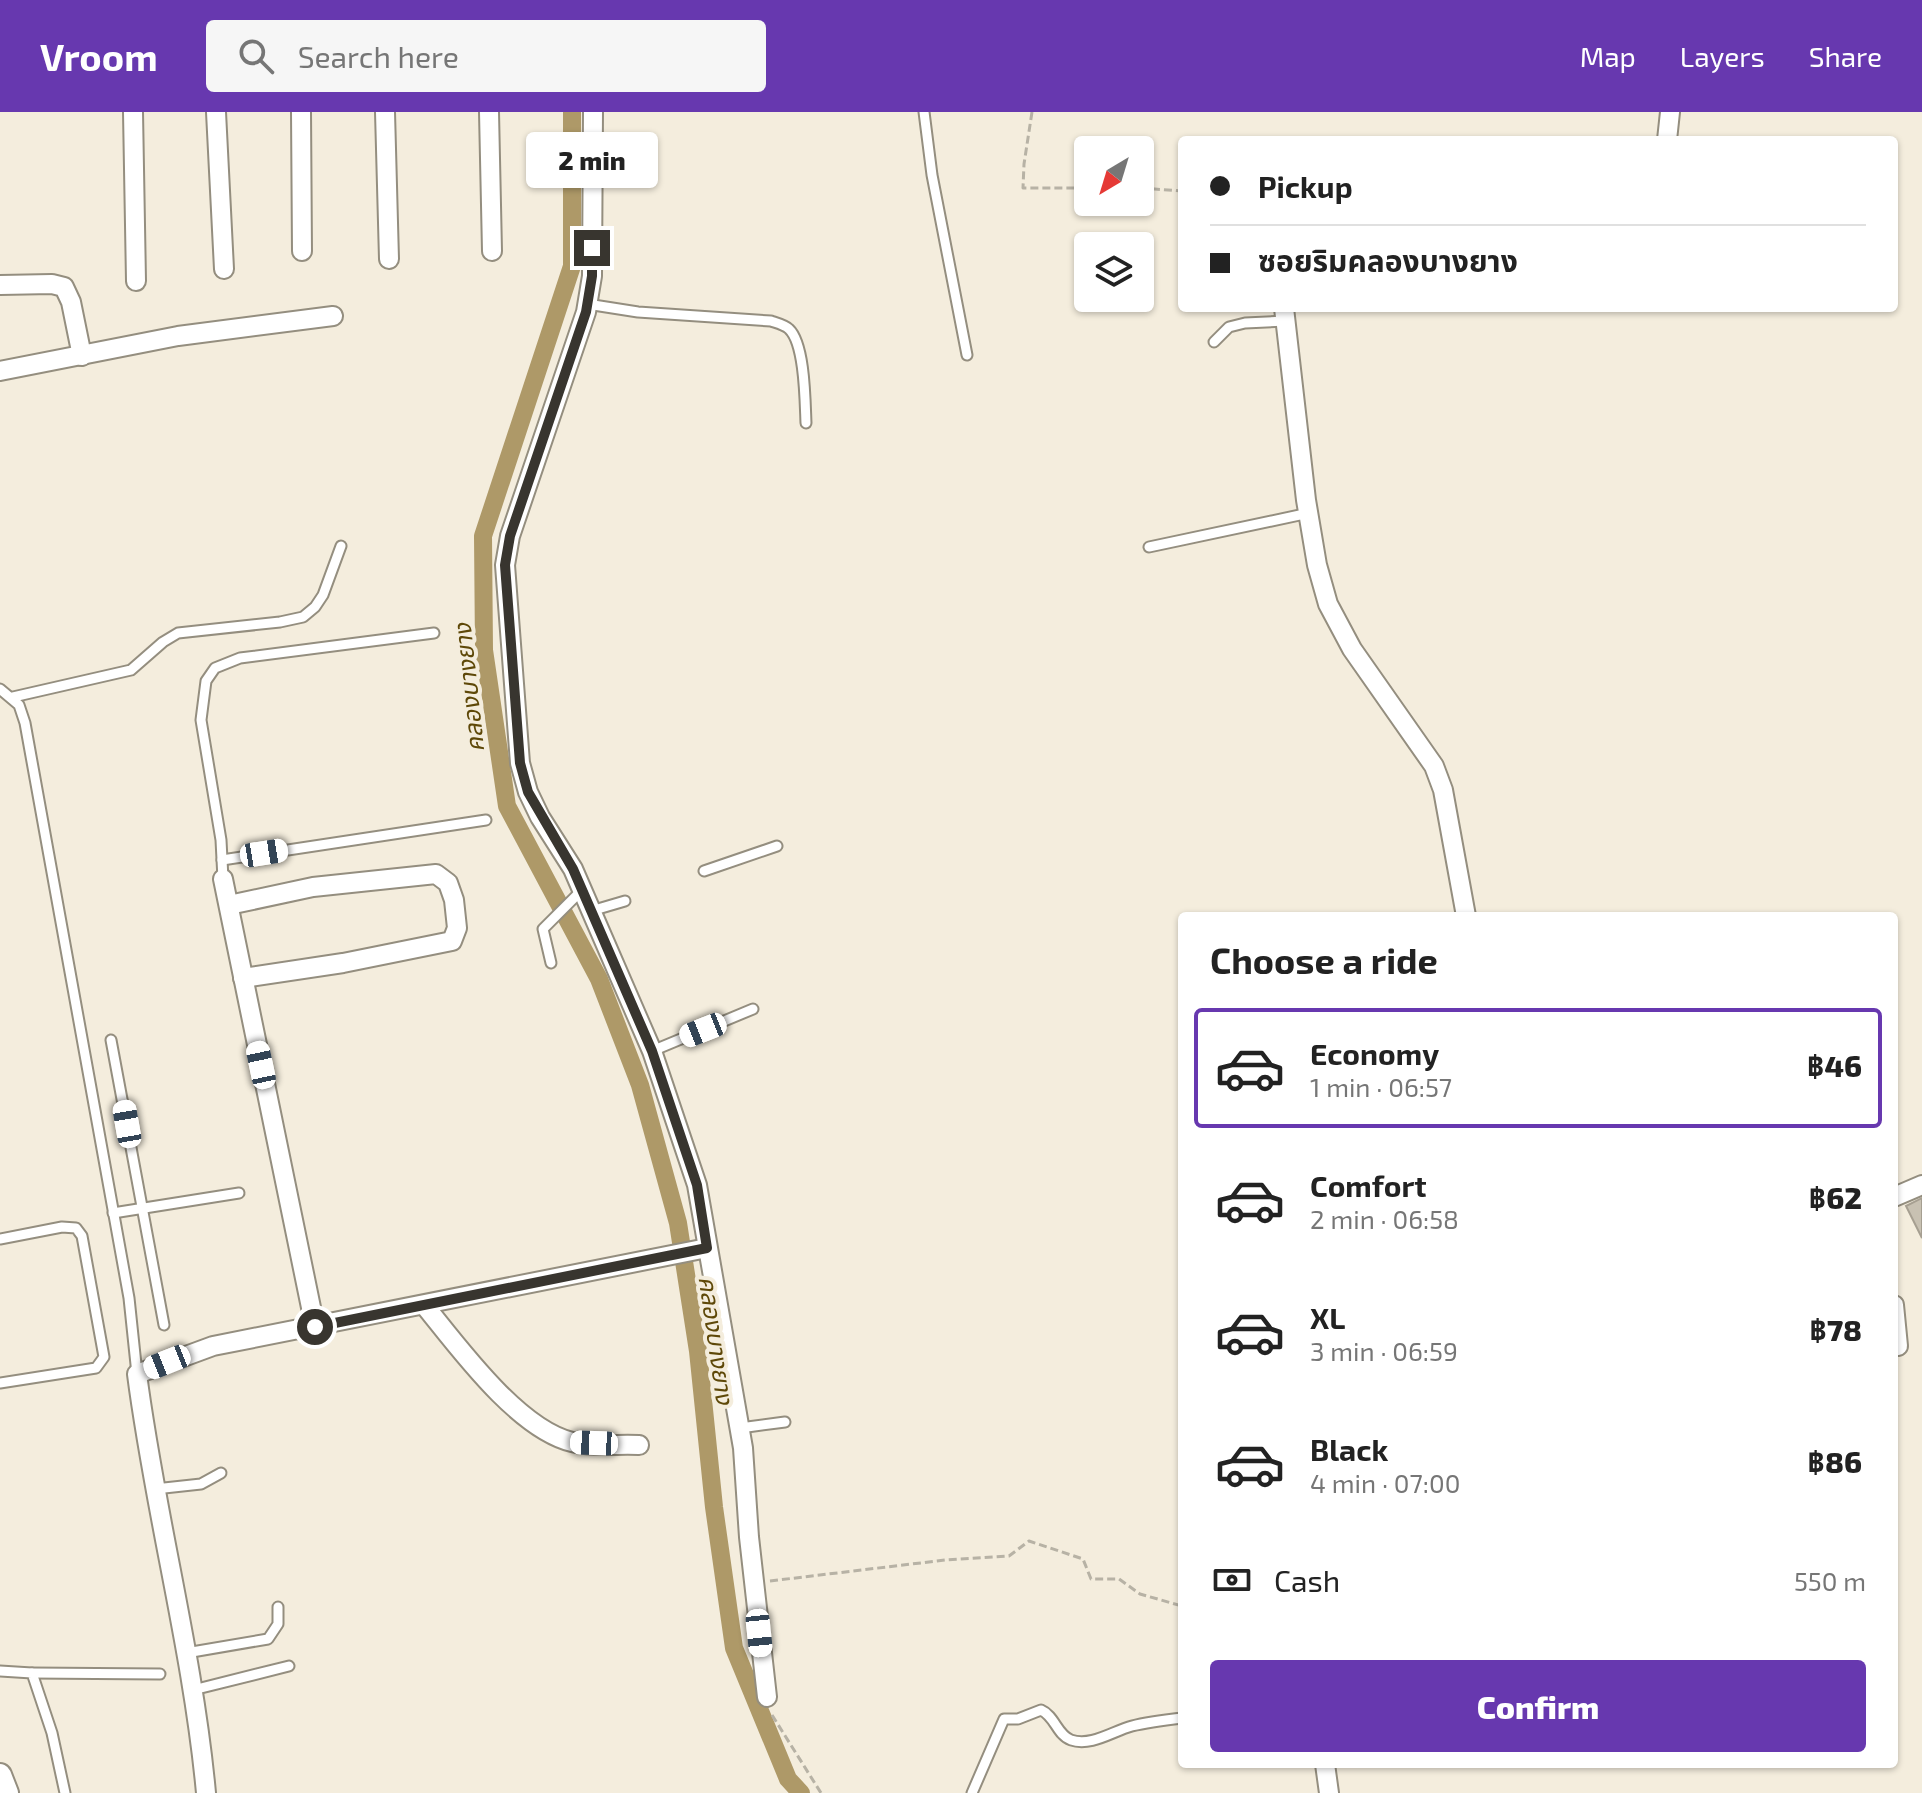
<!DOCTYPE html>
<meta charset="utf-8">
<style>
body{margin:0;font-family:"Exo 2","Noto Sans Thai",sans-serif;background:#f6f6f6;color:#222;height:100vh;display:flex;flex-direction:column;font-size:30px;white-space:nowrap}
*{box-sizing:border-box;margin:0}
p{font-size:26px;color:#767676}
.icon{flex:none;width:44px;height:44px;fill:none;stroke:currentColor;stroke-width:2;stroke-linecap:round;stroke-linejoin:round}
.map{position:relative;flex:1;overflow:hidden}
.side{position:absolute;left:1178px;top:800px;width:720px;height:856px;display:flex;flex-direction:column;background:#fff;border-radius:8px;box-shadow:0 2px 6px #0004}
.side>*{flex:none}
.hud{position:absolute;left:1178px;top:24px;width:720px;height:176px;border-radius:8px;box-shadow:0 2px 6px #0004;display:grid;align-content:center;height:176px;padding:0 32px;background:#fff}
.needle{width:52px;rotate:218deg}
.controls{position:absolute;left:1074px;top:24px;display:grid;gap:16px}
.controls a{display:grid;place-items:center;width:80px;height:80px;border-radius:8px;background:#fff;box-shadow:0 2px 6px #0004;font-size:40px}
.end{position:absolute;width:36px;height:36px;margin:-18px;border:10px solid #38352f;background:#fff;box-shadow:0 0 0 4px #fff}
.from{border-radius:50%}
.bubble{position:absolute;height:56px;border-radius:8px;background:#fff;box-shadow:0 2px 6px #0004;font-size:26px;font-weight:800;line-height:56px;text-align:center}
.car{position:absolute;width:24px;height:48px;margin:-24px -12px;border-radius:10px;box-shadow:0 0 6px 2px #0007;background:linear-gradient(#fff 24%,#345 0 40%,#fff 0 76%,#345 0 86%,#fff 0)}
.hud b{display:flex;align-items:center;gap:28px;height:76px;font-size:30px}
.hud b+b{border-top:2px solid #e0e0e0}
.hud i{width:20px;height:20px;background:#222}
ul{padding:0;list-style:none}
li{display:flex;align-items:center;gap:24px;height:120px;margin:0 16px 12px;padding:0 16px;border:4px solid transparent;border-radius:8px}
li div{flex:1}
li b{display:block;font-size:30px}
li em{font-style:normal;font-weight:800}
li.selected{border-color:#6738af}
li>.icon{width:72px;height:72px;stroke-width:1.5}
h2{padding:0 32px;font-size:36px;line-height:96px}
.pay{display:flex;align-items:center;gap:20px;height:88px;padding:0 32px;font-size:30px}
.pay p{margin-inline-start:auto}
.cta{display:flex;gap:16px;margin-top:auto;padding:16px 32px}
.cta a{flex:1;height:92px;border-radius:8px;background:#6738af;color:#fff;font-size:32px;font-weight:800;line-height:92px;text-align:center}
header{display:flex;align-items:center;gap:48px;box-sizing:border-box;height:112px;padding:0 40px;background:#6738af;color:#fff}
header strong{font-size:38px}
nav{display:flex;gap:44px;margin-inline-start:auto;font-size:28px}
.search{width:560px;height:72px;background:#f6f6f6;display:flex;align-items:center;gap:20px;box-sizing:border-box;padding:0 28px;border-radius:8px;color:#767676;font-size:30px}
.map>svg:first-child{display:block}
</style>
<header>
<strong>Vroom</strong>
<div class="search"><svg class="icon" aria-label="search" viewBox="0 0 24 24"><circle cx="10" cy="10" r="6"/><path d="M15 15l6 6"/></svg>Search here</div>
<nav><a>Map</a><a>Layers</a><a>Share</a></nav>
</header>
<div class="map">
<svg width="1922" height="1681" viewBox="0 0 1922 1681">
<rect width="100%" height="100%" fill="#f4eddd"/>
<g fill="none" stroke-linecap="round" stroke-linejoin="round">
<path stroke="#ae9968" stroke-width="18" d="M572 0V154L483 424 484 538 507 694 599 867 640 973 678 1111 698 1239 714 1395 734 1536 788 1667 801 1681"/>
</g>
<path fill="#c8c1b2" stroke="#a69f91" stroke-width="2" d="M1922 1086V1126L1906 1094Z"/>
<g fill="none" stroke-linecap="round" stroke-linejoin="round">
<defs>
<g id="service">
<path d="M924 0 932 63 967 243"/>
<path d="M587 192 638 200 771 209C777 211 785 213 789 217 805 232 805 289 806 311"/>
<path d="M1214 230 1229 215 1245 211 1285 209"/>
<path d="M1149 435 1309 401"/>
<path d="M0 577 19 593 25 611 129 1186 137 1262"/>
<path d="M13 585 131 558 163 530 178 521 280 510 303 505 315 495 323 483 341 434"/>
<path d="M222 748 486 708"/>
<path d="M704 759 777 734"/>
<path d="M223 767 221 728 201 608 206 569 215 556 240 546 434 521"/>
<path d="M591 799 625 789"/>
<path d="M551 851 543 817 582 778"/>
<path d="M111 928 164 1213"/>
<path d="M652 939 753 897"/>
<path d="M113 1101 239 1081"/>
<path d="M0 1127 62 1115 76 1116 82 1124 104 1245 96 1256 0 1271"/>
<path d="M740 1316 785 1310"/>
<path d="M155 1377 201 1372 221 1361"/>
<path d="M186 1541 268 1527 278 1512V1495"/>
<path d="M0 1559 32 1561 52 1621 65 1681"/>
<path d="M32 1561 160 1562"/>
<path d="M193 1578 289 1554"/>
<path d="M972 1681 1004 1607H1018L1041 1598C1055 1604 1057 1623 1071 1628 1091 1635 1113 1619 1132 1614 1148 1610 1165 1608 1182 1606"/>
</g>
<g id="minor">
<path d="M133 0 136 169"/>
<path d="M216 0 224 157"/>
<path d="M301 0 302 139"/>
<path d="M385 0 389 147"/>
<path d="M489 0 492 139"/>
<path d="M593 0 592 164 586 200 510 424 505 453 520 651 528 680 540 705 573 757 652 939 697 1073 743 1336 749 1425 767 1585"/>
<path d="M1667 28 1670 0"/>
<path d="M0 173 52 172 64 175 71 190 82 244"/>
<path d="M1284 196 1306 388 1317 453 1328 492 1352 537 1434 654 1443 678 1466 804"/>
<path d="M0 259 178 224 333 204"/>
<path d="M223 767 315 1215"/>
<path d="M229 793 313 775 436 762 448 771 454 788 457 816 452 829 343 851 243 866"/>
<path d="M1894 1085 1922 1073"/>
<path d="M1894 1193 1898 1234"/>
<path d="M425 1194C459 1236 518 1317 572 1330 592 1335 618 1332 639 1333"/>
<path d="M1325 1652 1329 1681"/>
<path d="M206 1681C193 1540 155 1402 137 1262L213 1234 707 1136"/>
</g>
<path id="tertiary" d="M0 1663 7 1681"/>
</defs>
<use href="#service" stroke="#948e7f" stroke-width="13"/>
<use href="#minor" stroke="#948e7f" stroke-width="22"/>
<use href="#tertiary" stroke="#948e7f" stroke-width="26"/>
<g stroke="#b7b2a5" stroke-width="3" stroke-dasharray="8 4" stroke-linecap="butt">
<path d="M1032 0 1024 52 1023 76H1088"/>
<path d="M1140 76 1182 79"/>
<path d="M770 1469 945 1448 1009 1444 1029 1429 1083 1447 1091 1467H1119L1140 1482 1182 1494"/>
<path d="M772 1603 821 1681"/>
</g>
<use href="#service" stroke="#fff" stroke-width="9"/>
<use href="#minor" stroke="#fff" stroke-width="18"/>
<use href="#tertiary" stroke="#fff" stroke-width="22"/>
</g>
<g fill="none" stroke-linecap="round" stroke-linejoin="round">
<path stroke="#38352f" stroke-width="10" d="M315 1215 707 1136 697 1073 652 939 573 757 528 680 520 651 505 453 510 424 586 200 592 164V136"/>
</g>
<g text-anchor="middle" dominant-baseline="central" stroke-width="8" stroke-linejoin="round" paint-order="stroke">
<g font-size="24" font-style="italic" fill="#5e4808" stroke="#f4eddd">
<text transform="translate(468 576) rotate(-96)">คลองบางยาง</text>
<text transform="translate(717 1228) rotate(82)">คลองบางยาง</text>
</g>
</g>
</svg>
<div class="controls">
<a><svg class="needle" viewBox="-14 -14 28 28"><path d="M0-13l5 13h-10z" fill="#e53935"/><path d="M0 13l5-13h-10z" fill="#767676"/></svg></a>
<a><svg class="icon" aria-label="layers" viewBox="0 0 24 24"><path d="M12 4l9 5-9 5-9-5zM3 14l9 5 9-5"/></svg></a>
</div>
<i class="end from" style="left:315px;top:1215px"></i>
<i class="end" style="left:592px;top:136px"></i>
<div class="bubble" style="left:526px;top:20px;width:132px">2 min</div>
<i class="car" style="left:264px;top:741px;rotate:81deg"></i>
<i class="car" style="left:703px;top:918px;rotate:248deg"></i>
<i class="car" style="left:261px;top:953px;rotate:348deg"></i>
<i class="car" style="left:127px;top:1012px;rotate:350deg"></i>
<i class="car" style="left:167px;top:1250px;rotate:248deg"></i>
<i class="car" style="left:594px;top:1331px;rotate:272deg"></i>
<i class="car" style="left:759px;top:1521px;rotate:174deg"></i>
<div class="hud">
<b><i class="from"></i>Pickup</b>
<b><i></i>ซอยริมคลองบางยาง</b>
</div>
<section class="side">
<h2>Choose a ride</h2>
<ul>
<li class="selected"><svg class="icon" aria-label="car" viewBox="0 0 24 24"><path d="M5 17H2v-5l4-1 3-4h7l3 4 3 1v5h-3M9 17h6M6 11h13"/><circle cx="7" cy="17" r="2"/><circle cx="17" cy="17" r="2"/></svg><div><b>Economy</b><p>1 min · 06:57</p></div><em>฿46</em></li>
<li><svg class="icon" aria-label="car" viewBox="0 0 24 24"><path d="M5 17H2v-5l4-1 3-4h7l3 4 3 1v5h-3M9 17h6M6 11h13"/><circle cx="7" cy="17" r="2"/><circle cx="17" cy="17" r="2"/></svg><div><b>Comfort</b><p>2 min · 06:58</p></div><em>฿62</em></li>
<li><svg class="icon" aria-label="car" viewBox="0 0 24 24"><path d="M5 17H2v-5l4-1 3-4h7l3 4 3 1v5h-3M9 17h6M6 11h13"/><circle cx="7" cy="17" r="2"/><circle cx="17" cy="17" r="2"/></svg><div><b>XL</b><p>3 min · 06:59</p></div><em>฿78</em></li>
<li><svg class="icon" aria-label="car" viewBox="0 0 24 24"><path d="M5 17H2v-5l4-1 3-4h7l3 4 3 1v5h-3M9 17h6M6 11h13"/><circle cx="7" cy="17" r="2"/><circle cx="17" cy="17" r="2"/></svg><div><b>Black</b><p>4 min · 07:00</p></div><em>฿86</em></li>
</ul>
<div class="pay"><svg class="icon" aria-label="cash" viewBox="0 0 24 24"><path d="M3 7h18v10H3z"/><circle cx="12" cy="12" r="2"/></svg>Cash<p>550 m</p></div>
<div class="cta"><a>Confirm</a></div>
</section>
</div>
